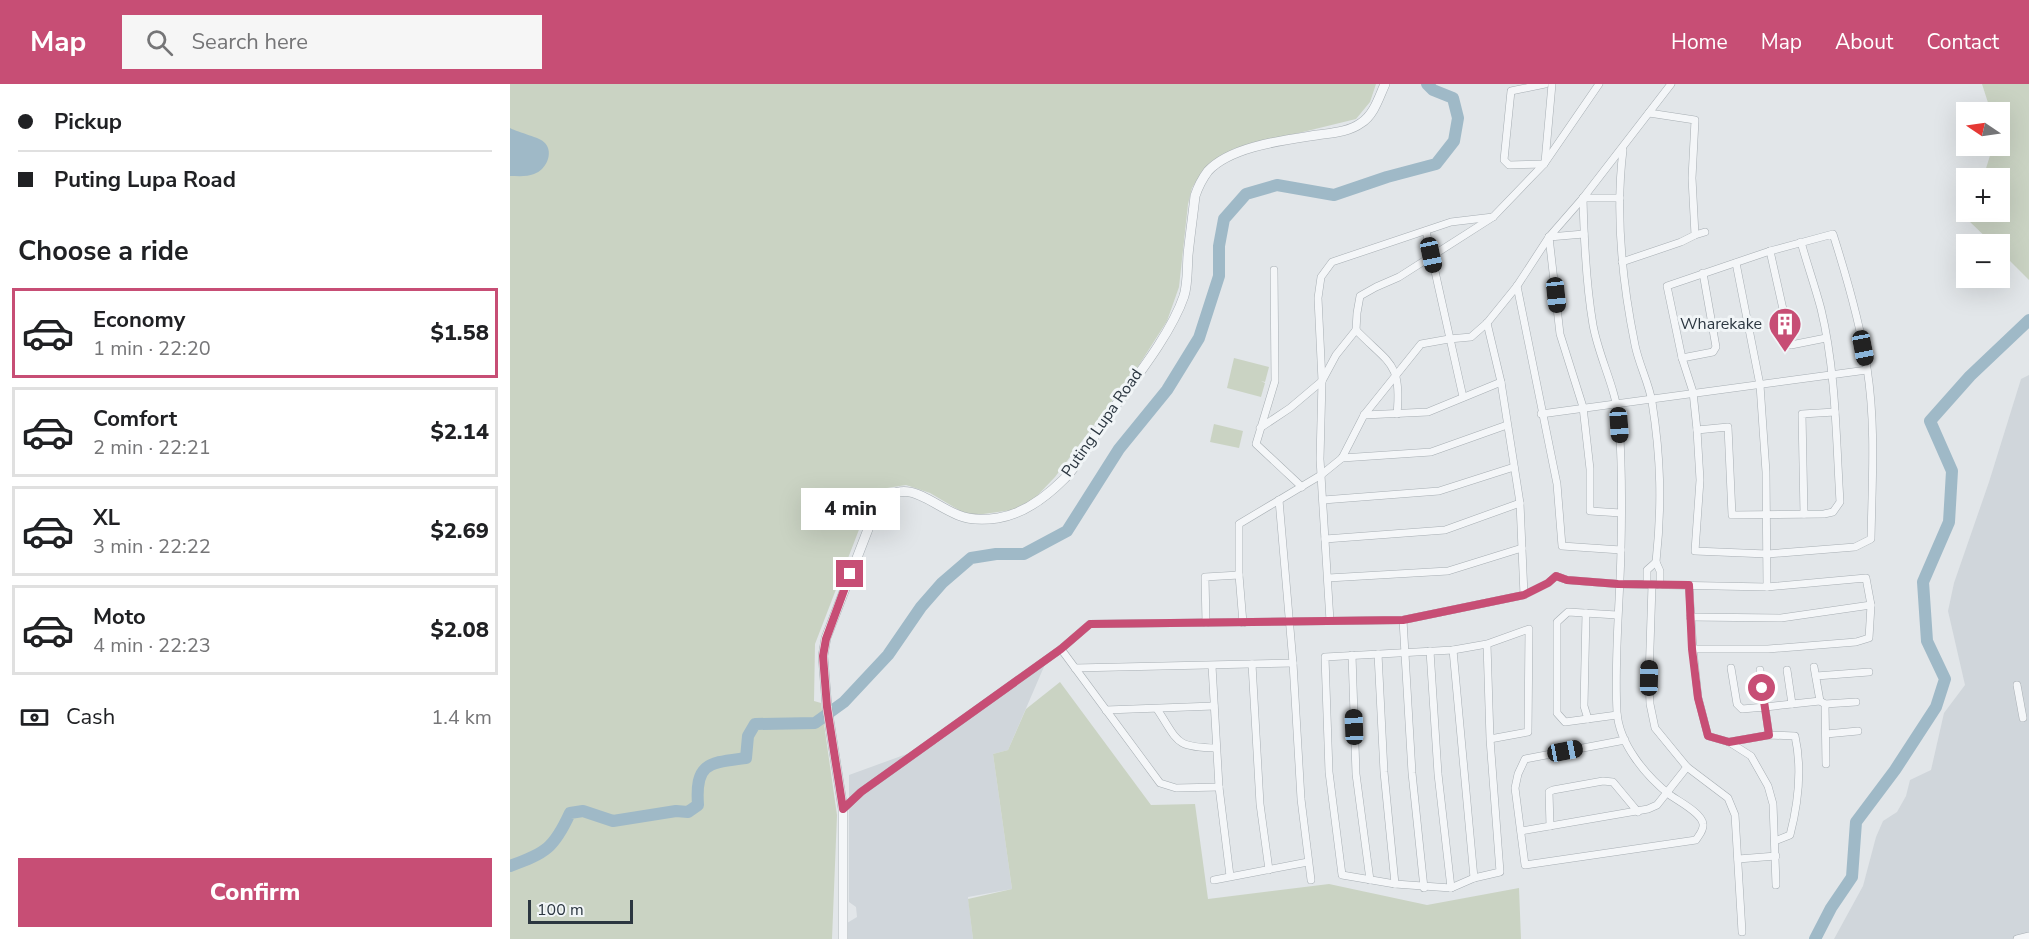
<!DOCTYPE html>
<meta charset="utf-8">
<style>
body{margin:0;font-family:"Nunito Sans",sans-serif;background:#f6f6f6;color:#202124;height:100vh;display:flex;flex-direction:column;font-size:22px;white-space:nowrap}
*{box-sizing:border-box;margin:0}
p{font-size:20px;color:#757577}
.icon{flex:none;width:33px;height:33px;fill:none;stroke:currentColor;stroke-width:2;stroke-linecap:round;stroke-linejoin:round}
.map{position:relative;flex:1;overflow:hidden}
.drawer{display:flex;flex-direction:column;background:#fff;width:510px}
.drawer>*{flex:none}
.banner{display:grid;align-content:center;height:132px;padding:0 18px;background:#fff}
.needle{width:39px;rotate:283deg}
.tools{position:absolute;left:1446px;top:18px;display:grid;gap:12px}
.tools a{display:grid;place-items:center;width:54px;height:54px;border-radius:0px;background:#fff;box-shadow:0 6px 24px #0002;font-size:30px}
.scale{position:absolute;left:18px;bottom:15px;width:105px;box-sizing:border-box;padding-left:6px;border:3px solid #2b3640;border-top:0;font-size:16px;line-height:21px;white-space:nowrap;color:#2b3640;-webkit-text-stroke:4px #f1f5f7;paint-order:stroke}
.end{position:absolute;width:27px;height:27px;margin:-14px;border:8px solid #c74e75;background:#fff;box-shadow:0 0 0 3px #fff}
.from{border-radius:50%}
.bubble{position:absolute;height:42px;border-radius:0px;background:#fff;box-shadow:0 6px 24px #0002;font-size:20px;font-weight:800;line-height:42px;text-align:center}
.car{position:absolute;width:18px;height:36px;margin:-18px -9px;border-radius:8px;box-shadow:0 0 4px 2px #0007;background:linear-gradient(#222 24%,#8ab4d8 0 40%,#222 0 76%,#8ab4d8 0 86%,#222 0)}
.banner b{display:flex;align-items:center;gap:21px;height:57px;font-size:22px}
.banner b+b{border-top:2px solid #e0e0e0}
.banner i{width:15px;height:15px;background:#202124}
ul{padding:0;list-style:none}
li{display:flex;align-items:center;gap:18px;height:90px;margin:0 12px 9px;padding:0 6px;border:3px solid #e0e0e0;border-radius:0px}
li div{flex:1}
li b{display:block;font-size:22px}
li em{font-style:normal;font-weight:800}
li.selected{border-color:#c74e75}
li>.icon{width:54px;height:54px;stroke-width:1.5}
h2{padding:0 18px;font-size:27px;line-height:72px}
.pay{display:flex;align-items:center;gap:15px;height:66px;padding:0 18px;font-size:22px}
.pay p{margin-inline-start:auto}
.action{display:flex;gap:12px;margin-top:auto;padding:12px 18px}
.action a{flex:1;height:69px;border-radius:0px;background:#c74e75;color:#fff;font-size:24px;font-weight:800;line-height:69px;text-align:center}
header{display:flex;align-items:center;gap:36px;box-sizing:border-box;height:84px;padding:0 30px;background:#c74e75;color:#fff}
header strong{font-size:28px}
nav{display:flex;gap:33px;margin-inline-start:auto;font-size:21px}
.search{width:420px;height:54px;background:#f6f6f6;display:flex;align-items:center;gap:15px;box-sizing:border-box;padding:0 21px;border-radius:0px;color:#757577;font-size:22px}
main{display:flex;flex:1;min-height:0}
.map>svg:first-child{display:block}
</style>
<header>
<strong>Map</strong>
<div class="search"><svg class="icon" aria-label="search" viewBox="0 0 24 24"><circle cx="10" cy="10" r="6"/><path d="M15 15l6 6"/></svg>Search here</div>
<nav><a>Home</a><a>Map</a><a>About</a><a>Contact</a></nav>
</header>
<main>
<section class="drawer">
<div class="banner">
<b><i class="from"></i>Pickup</b>
<b><i></i>Puting Lupa Road</b>
</div>
<h2>Choose a ride</h2>
<ul>
<li class="selected"><svg class="icon" aria-label="car" viewBox="0 0 24 24"><path d="M5 17H2v-5l4-1 3-4h7l3 4 3 1v5h-3M9 17h6M6 11h13"/><circle cx="7" cy="17" r="2"/><circle cx="17" cy="17" r="2"/></svg><div><b>Economy</b><p>1 min · 22:20</p></div><em>$1.58</em></li>
<li><svg class="icon" aria-label="car" viewBox="0 0 24 24"><path d="M5 17H2v-5l4-1 3-4h7l3 4 3 1v5h-3M9 17h6M6 11h13"/><circle cx="7" cy="17" r="2"/><circle cx="17" cy="17" r="2"/></svg><div><b>Comfort</b><p>2 min · 22:21</p></div><em>$2.14</em></li>
<li><svg class="icon" aria-label="car" viewBox="0 0 24 24"><path d="M5 17H2v-5l4-1 3-4h7l3 4 3 1v5h-3M9 17h6M6 11h13"/><circle cx="7" cy="17" r="2"/><circle cx="17" cy="17" r="2"/></svg><div><b>XL</b><p>3 min · 22:22</p></div><em>$2.69</em></li>
<li><svg class="icon" aria-label="car" viewBox="0 0 24 24"><path d="M5 17H2v-5l4-1 3-4h7l3 4 3 1v5h-3M9 17h6M6 11h13"/><circle cx="7" cy="17" r="2"/><circle cx="17" cy="17" r="2"/></svg><div><b>Moto</b><p>4 min · 22:23</p></div><em>$2.08</em></li>
</ul>
<div class="pay"><svg class="icon" aria-label="cash" viewBox="0 0 24 24"><path d="M3 7h18v10H3z"/><circle cx="12" cy="12" r="2"/></svg>Cash<p>1.4 km</p></div>
<div class="action"><a>Confirm</a></div>
</section>
<div class="map">
<svg width="1519" height="855" viewBox="0 0 1519 855">
<rect width="100%" height="100%" fill="#e2e6e9"/>
<g fill="#d0d6db">
<path d="M1519 291V855H1324L1353 802 1366 753 1373 737 1387 728 1396 712 1400 696 1421 686 1434 629 1455 601 1438 527 1444 499 1479 398 1511 295Z"/>
<path d="M536 578 498 666 483 670 502 805 458 813 463 855H337V839L347 833 346 823 339 818V691L427 659Z"/>
</g>
<g fill="#cad3c3">
<path d="M0 0H866L860 18 846 35 723 65 693 86 682 104 678 120 669 203 657 237 629 281 545 393 524 415 502 426 459 432 420 409 396 401 377 404 360 417 305 560 304 617 311 619 327 731 322 855H0Z"/>
<path d="M1472 0H1519V196L1490 167V160H1483L1459 137 1462 128H1490V94H1473L1483 62H1490V28H1481Z"/>
<path d="M724 274 759 283 755 298 751 297 755 299 751 313 717 304Z"/>
<path d="M704 340 733 347 729 364 700 358Z"/>
<path d="M550 598 641 721 685 720 698 815 819 800 917 821 1009 804 1011 855H463L458 815 502 805 483 670 498 666 516 625Z"/>
</g>
<path fill="#9fb9c7" d="M0 44C9 49 30 53 35 59 44 69 36 86 24 90 17 93 8 92 0 92Z"/>
<g fill="none" stroke-linecap="round" stroke-linejoin="round">
<g stroke="#9fb9c7" stroke-width="12">
<path d="M0 782C36 769 44 764 60 729L73 727 103 737 166 727 178 728 188 721C185 678 199 679 236 674L238 652 245 640 305 639 334 618 378 571 411 523 432 499 461 474 486 470H514L557 447 609 365 657 306 689 254 709 192V162L714 135 736 110 767 101 824 111 877 93 926 80 944 57 948 34 943 14 923 6 917 0"/>
<path d="M1305 855 1321 824 1342 793 1346 738 1385 686 1426 623 1435 595 1417 557 1413 498 1439 438 1442 387 1420 337 1460 292 1519 236"/>
</g>
<defs>
<g id="minor">
<path d="M1113 66C1105 131 1112 197 1125 261 1129 281 1139 299 1142 318 1151 374 1152 422 1146 478L1150 487V501"/>
<path d="M1035 78 1042 0"/>
<path d="M1034 80 999 81 994 76 1001 7 1035 0"/>
<path d="M1073 114C1074 156 1076 200 1083 241 1089 274 1106 304 1109 337 1112 380 1112 422 1111 465 1110 519 1104 574 1107 628 1109 660 1136 692 1160 711 1168 717 1192 729 1193 740 1194 746 1189 751 1186 756L1015 781 1005 704 1008 690 1015 675 1115 656"/>
<path d="M1073 114H1110"/>
<path d="M916 147 953 313"/>
<path d="M1323 150C1337 194 1350 238 1357 284 1366 341 1362 399 1361 455L1345 463 1257 470 1185 467 1190 396 1187 346 1183 308 1172 274 1157 202 1260 167Z"/>
<path d="M1185 151 1195 148"/>
<path d="M1039 153 1050 250 1073 323 1080 385V427L1111 429"/>
<path d="M1039 153 1074 150"/>
<path d="M1260 167 1281 261 1316 254"/>
<path d="M1112 178 1171 158 1185 151 1182 94 1185 36 1139 29"/>
<path d="M1226 179 1250 301 1256 388 1257 503"/>
<path d="M764 186 765 297 746 360 792 403"/>
<path d="M1007 202 1047 400 1052 462 1111 466"/>
<path d="M977 239 991 298 1010 419 1014 511"/>
<path d="M846 246C879 280 892 278 887 330"/>
<path d="M1172 274 1203 268 1206 263 1193 189"/>
<path d="M1031 330 1357 286"/>
<path d="M854 331 918 328 991 298"/>
<path d="M750 344 780 324 812 297 826 271 846 246 847 229 850 212 866 203 889 193 983 133 1034 80 1089 0"/>
<path d="M1187 346 1218 343 1222 431 1314 430 1323 428 1330 418C1326 354 1326 287 1311 225 1305 202 1297 180 1291 158"/>
<path d="M832 374 921 368 997 341"/>
<path d="M769 416 783 579 791 715 801 796"/>
<path d="M813 416 929 407 1004 383"/>
<path d="M1294 430 1292 330 1325 328"/>
<path d="M815 455 935 446 1010 419"/>
<path d="M818 494 938 487 1012 464"/>
<path d="M1137 500V486L1146 478"/>
<path d="M1142 501 1139 594 1140 620 1145 644 1177 683 1218 714 1225 731 1232 848"/>
<path d="M1179 501 1183 565 1188 613 1198 652 1219 658 1241 672 1258 702 1263 720 1266 801"/>
<path d="M1076 529 1074 622 1078 635"/>
<path d="M1180 533 1271 534 1361 521"/>
<path d="M893 536 902 689 914 804"/>
<path d="M820 537 810 375 812 297 808 214 811 193 822 178 941 138 983 133"/>
<path d="M696 539 695 493 729 491"/>
<path d="M733 539 729 491V440L811 391 832 374 854 331 911 260 939 255 961 253 977 239 1007 202 1039 153 1073 114 1161 0"/>
<path d="M977 560 980 655 990 788 964 794 941 804 885 800 832 791 819 688 815 573 943 566 977 560 1019 545 1018 648 980 655"/>
<path d="M551 565 580 540 893 536 1014 511 1038 499 1046 492 1057 496 1108 500 1257 503 1356 494 1361 521 1359 554 1346 558 1258 565H1183"/>
<path d="M943 566 964 794"/>
<path d="M920 567 928 690 941 804"/>
<path d="M868 570 874 688 885 800"/>
<path d="M842 571 846 690 860 796"/>
<path d="M742 580 750 720 759 786"/>
<path d="M702 582 709 703 720 792"/>
<path d="M565 584 783 579"/>
<path d="M1221 584 1227 620 1232 625 1255 623 1259 651"/>
<path d="M1250 586 1255 623 1310 617 1304 583"/>
<path d="M1277 586 1282 620"/>
<path d="M1306 592 1359 588"/>
<path d="M1507 601 1513 634"/>
<path d="M1310 617 1315 620 1316 680"/>
<path d="M1315 620 1346 618"/>
<path d="M647 625C669 658 664 663 706 664"/>
<path d="M596 626 704 622"/>
<path d="M1107 631 1055 638 1047 629V538L1058 528 1107 531"/>
<path d="M1316 650 1348 647"/>
<path d="M1219 658 1259 651 1285 652C1292 683 1288 720 1280 751L1265 757"/>
<path d="M333 725 351 708 551 565 650 699 666 704 709 703"/>
<path d="M1040 742 1039 708 1043 706 1093 697 1103 698 1128 728"/>
<path d="M1011 747 1138 725 1147 721 1177 683"/>
<path d="M1228 775 1266 772"/>
<path d="M704 796 798 778"/>
<path d="M1507 855 1519 852"/>
</g>
<path id="tertiary" d="M333 855V725L317 623 313 572 316 554 367 422C395 390 418 419 448 431 460 436 474 436 488 434 514 430 536 413 554 395 569 380 581 357 593 339 619 302 660 253 674 212 678 199 677 184 678 171 680 151 683 131 685 112 688 103 692 95 698 87 721 62 775 56 807 51 821 49 839 48 851 39 864 31 869 13 875 0"/>
</defs>
<use href="#minor" stroke="#a7aeb3" stroke-width="8"/>
<use href="#tertiary" stroke="#a7aeb3" stroke-width="10"/>
<use href="#minor" stroke="#f4f6f8" stroke-width="7"/>
<use href="#tertiary" stroke="#f4f6f8" stroke-width="9"/>
</g>
<g fill="none" stroke-linecap="round" stroke-linejoin="round">
<path stroke="#c74e75" stroke-width="8" d="M340 490 316 555 313 572 317 623 333 725 351 708 551 565 580 540 893 536 1014 511 1038 499 1046 492 1057 496 1108 500 1179 501 1182 565 1188 614 1198 652 1219 658 1259 651 1252 604"/>
</g>
<defs>
<symbol id="building-pin" viewBox="-11 -11 22 30"><path d="M0 17L-7.5 6A9.5 9.5 0 1 1 7.5 6Z" fill="#c74e75" stroke="#f1f5f7"/><path d="M-4-6H4V6H1V3H-1V6H-4ZM-2.5-4.3h1.7v1.8h-1.7ZM.8-4.3h1.7v1.8H.8ZM-2.5-1h1.7V.8h-1.7ZM.8-1h1.7V.8H.8Z" fill="#fff"/></symbol>
</defs>
<g fill-rule="evenodd">
<use href="#building-pin" x="1256" y="221" width="38" height="52"/>
</g>
<g text-anchor="middle" dominant-baseline="central" stroke-width="6" stroke-linejoin="round" paint-order="stroke">
<g font-size="16" fill="#2b3640" stroke="#f1f5f7" text-anchor="end">
<text x="1252" y="240">Wharekake</text>
</g>
<g font-size="16" fill="#2b3640" stroke="#f1f5f7">
<text transform="translate(592 339) rotate(-55)">Puting Lupa Road</text>
</g>
</g>
</svg>
<div class="tools">
<a><svg class="needle" viewBox="-14 -14 28 28"><path d="M0-13l5 13h-10z" fill="#e53935"/><path d="M0 13l5-13h-10z" fill="#757577"/></svg></a>
<a>+</a>
<a>−</a>
</div>
<div class="scale">100 m</div>
<i class="end from" style="left:1252px;top:604px"></i>
<i class="end" style="left:340px;top:490px"></i>
<div class="bubble" style="left:291px;top:404px;width:99px">4 min</div>
<i class="car" style="left:921px;top:171px;rotate:168deg"></i>
<i class="car" style="left:1046px;top:211px;rotate:174deg"></i>
<i class="car" style="left:1353px;top:264px;rotate:169deg"></i>
<i class="car" style="left:1109px;top:341px;rotate:176deg"></i>
<i class="car" style="left:1139px;top:594px;rotate:1deg"></i>
<i class="car" style="left:844px;top:643px;rotate:358deg"></i>
<i class="car" style="left:1055px;top:667px;rotate:79deg"></i>
</div>
</main>
